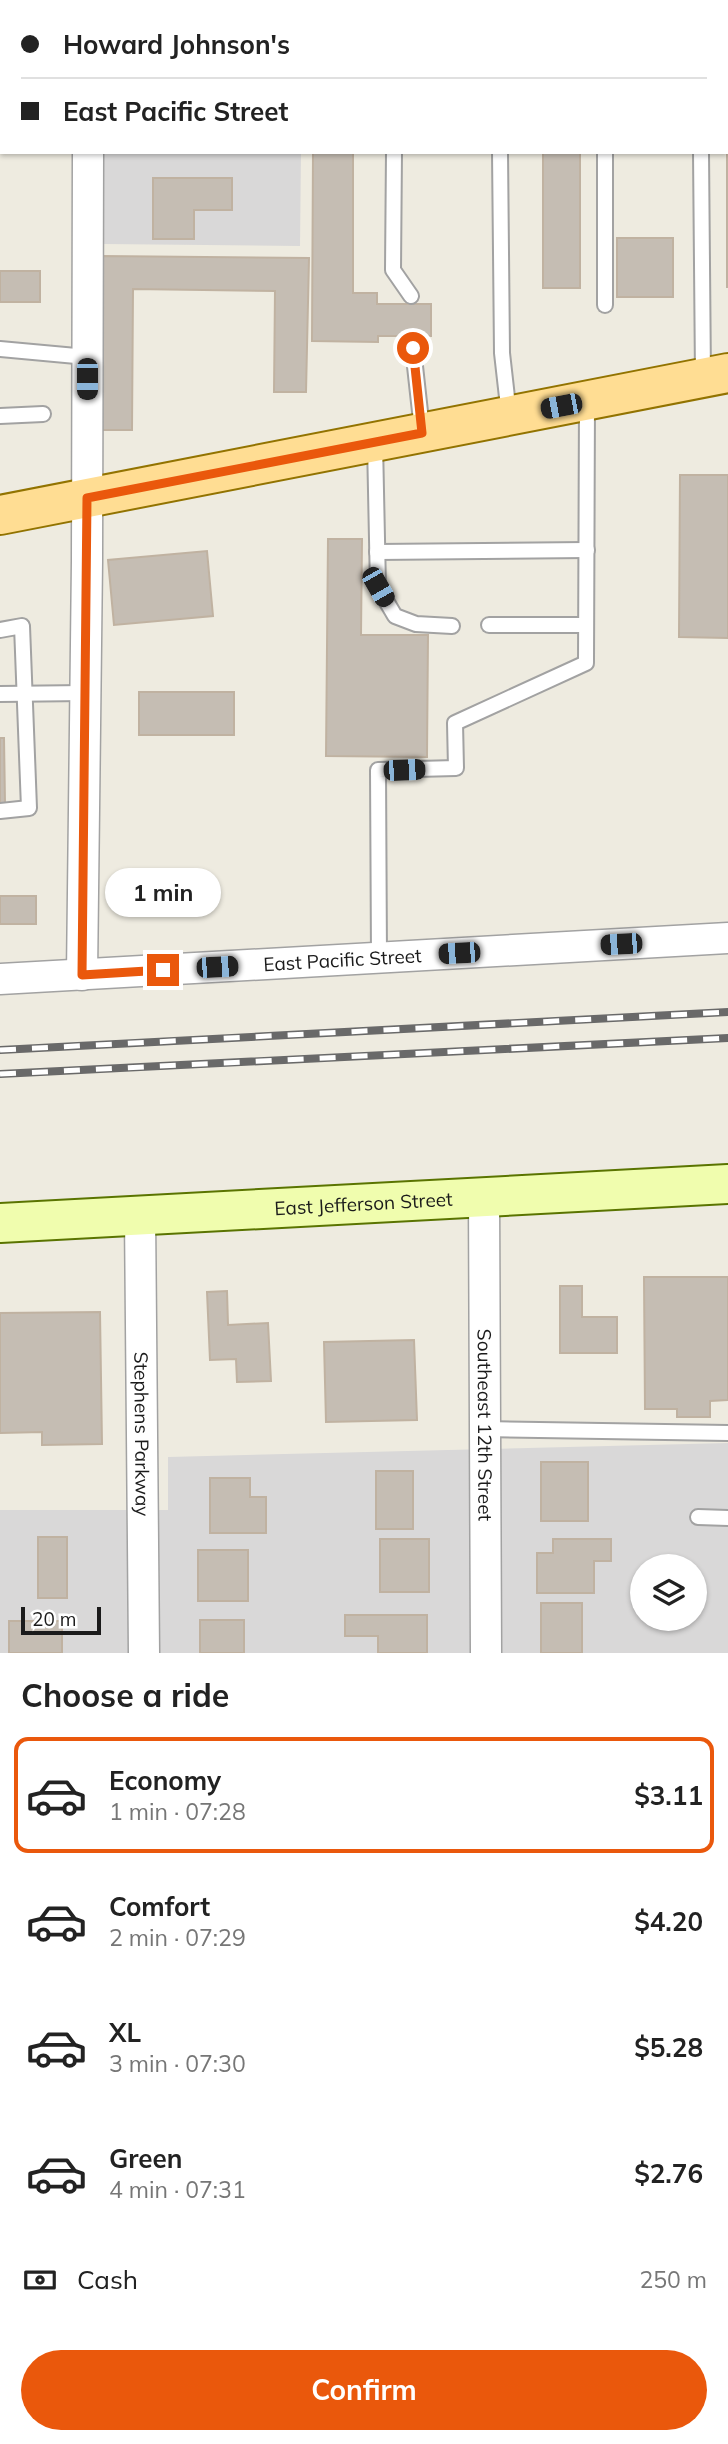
<!DOCTYPE html>
<meta charset="utf-8">
<style>
body{margin:0;font-family:Mulish,sans-serif;background:#f2f2f2;color:#222;height:100vh;display:flex;flex-direction:column;font-size:26px;white-space:nowrap}
*{box-sizing:border-box;margin:0}
p{font-size:23px;color:#767676}
.icon{flex:none;width:38px;height:38px;fill:none;stroke:currentColor;stroke-width:2;stroke-linecap:round;stroke-linejoin:round}
.map{position:relative;height:1653px;overflow:hidden}
.panel{display:flex;flex-direction:column;background:#fff;flex:1}
.panel>*{flex:none}
.hud{position:absolute;left:0px;top:0px;width:728px;height:154px;box-shadow:0 2px 5px #0004;display:grid;align-content:center;height:154px;padding:0 21px;background:#fff}
.controls{position:absolute;left:630px;top:1554px;display:grid;gap:14px}
.controls a{display:grid;place-items:center;width:77px;height:77px;border-radius:50%;background:#fff;box-shadow:0 2px 5px #0004;font-size:35px}
.scale{position:absolute;left:21px;bottom:18px;width:80px;box-sizing:border-box;padding-left:7px;border:4px solid #1b1b1b;border-top:0;font-size:19px;line-height:24px;white-space:nowrap;color:#1b1b1b;-webkit-text-stroke:5px #fff;paint-order:stroke}
.end{position:absolute;width:32px;height:32px;margin:-16px;border:9px solid #ea580c;background:#fff;box-shadow:0 0 0 4px #fff}
.from{border-radius:50%}
.bubble{position:absolute;height:49px;border-radius:24px;background:#fff;box-shadow:0 2px 5px #0004;font-size:23px;font-weight:700;line-height:49px;text-align:center}
.car{position:absolute;width:21px;height:42px;margin:-21px -10px;border-radius:9px;box-shadow:0 0 5px 2px #0007;background:linear-gradient(#222 24%,#8ab4d8 0 40%,#222 0 76%,#8ab4d8 0 86%,#222 0)}
.hud b{display:flex;align-items:center;gap:24px;height:66px;font-size:26px}
.hud b+b{border-top:2px solid #e0e0e0}
.hud i{width:18px;height:18px;background:#222}
ul{padding:0;list-style:none}
li{display:flex;align-items:center;gap:21px;height:116px;margin:0 14px 10px;padding:0 7px;border:4px solid transparent;border-radius:14px}
li div{flex:1}
li b{display:block;font-size:26px}
li em{font-style:normal;font-weight:700}
li.selected{border-color:#ea580c}
li>.icon{width:63px;height:63px;stroke-width:1.5}
h2{padding:0 21px;font-size:32px;line-height:84px}
.pay{display:flex;align-items:center;gap:18px;height:77px;padding:0 21px;font-size:26px}
.pay p{margin-inline-start:auto}
.primary-button{display:flex;gap:14px;margin-top:auto;padding:14px 21px}
.primary-button a{flex:1;height:80px;border-radius:42px;background:#ea580c;color:#fff;font-size:28px;font-weight:700;line-height:80px;text-align:center}
.map>svg:first-child{display:block}
</style>
<div class="map">
<svg width="728" height="1653" viewBox="0 0 728 1653">
<rect width="100%" height="100%" fill="#eeebe0"/>
<g fill="#d9d8d8" fill-rule="evenodd">
<path d="M105 0H728V36H726V2H105Z"/>
<path d="M104 152H301L300 246 103 244Z"/>
<path d="M728 1443V1653H0V1510H168V1457ZM642 1566H695V1619H642Z"/>
</g>
<g fill="#c5bdb3" stroke="#c0b2a1" stroke-width="2">
<rect x="3" y="0" width="35" height="2"/>
<rect x="361" y="0" width="46" height="2"/>
<rect x="423" y="0" width="45" height="2"/>
<rect x="727" y="52" width="1" height="235"/>
<rect x="0" y="59" width="2" height="44"/>
<path d="M313 152H353V293H377V304H431V336H378V342L312 341Z"/>
<rect x="543" y="152" width="37" height="136"/>
<path d="M153 178H232V210H194V239H153Z"/>
<rect x="617" y="238" width="56" height="59"/>
<path d="M102 256 309 258 306 392H274L275 291 133 289 132 430H100Z"/>
<rect x="0" y="271" width="40" height="31"/>
<path d="M680 475H728V638L679 637Z"/>
<path d="M328 539H362L361 635H428L427 757 326 756Z"/>
<path d="M207 551 213 616 114 625 108 560Z"/>
<rect x="139" y="692" width="95" height="43"/>
<path d="M0 738H4L5 803H0Z"/>
<rect x="145" y="872" width="41" height="32"/>
<rect x="0" y="896" width="36" height="28"/>
<path d="M644 1277H728V1400L710 1401V1417H677V1409H645Z"/>
<path d="M560 1286H582V1317H617V1353H560Z"/>
<path d="M227 1291 228 1325 268 1323 271 1381 237 1382 236 1359 210 1360 207 1292Z"/>
<path d="M100 1312 102 1444 42 1445V1432L0 1433V1313Z"/>
<path d="M414 1340 417 1420 326 1422 324 1342Z"/>
<rect x="541" y="1462" width="47" height="59"/>
<rect x="376" y="1471" width="37" height="58"/>
<path d="M210 1478H250V1497H266V1533H210Z"/>
<rect x="38" y="1537" width="29" height="61"/>
<rect x="380" y="1539" width="49" height="53"/>
<path d="M553 1539H611V1561H594V1593H537V1553H553Z"/>
<rect x="198" y="1550" width="50" height="51"/>
<rect x="541" y="1603" width="41" height="50"/>
<path d="M345 1615H427V1653H378V1636H345Z"/>
<rect x="200" y="1620" width="44" height="33"/>
<rect x="9" y="1621" width="53" height="32"/>
</g>
<g fill="none" stroke-linecap="round" stroke-linejoin="round">
<defs>
<g id="lane">
<path d="M394 152 393 270 411 296"/>
<path d="M500 152 502 353 509 415"/>
<path d="M605 152V305"/>
<path d="M701 152 703 377"/>
<path d="M413 348 422 430"/>
<path d="M0 349 87 357"/>
<path d="M0 416 43 414"/>
<path d="M375 443 378 587 395 616 416 624 452 626"/>
<path d="M377 552 587 550"/>
<path d="M489 625H586"/>
<path d="M0 630 22 626 29 808 0 811"/>
<path d="M0 694 85 693"/>
<path d="M379 958 378 770 456 768 455 723 586 663 587 402"/>
<path d="M485 1429 728 1433"/>
<path d="M698 1517 728 1518"/>
</g>
<g id="street">
<path d="M89 2V0"/>
<path d="M82 975 87 561 88 152"/>
<path id="s1" d="M0 979 728 938"/>
<path id="s2" d="M484 1196 486 1653"/>
<path id="s3" d="M140 1215 144 1653"/>
</g>
<g id="secondary">
<path id="s4" d="M0 1223 728 1184"/>
</g>
<path id="primary" d="M0 515 728 373"/>
</defs>
<use href="#lane" stroke="#a2a2a2" stroke-width="18"/>
<use href="#street" stroke="#a2a2a2" stroke-width="33"/>
<use href="#secondary" stroke="#5a7400" stroke-width="42"/>
<use href="#primary" stroke="#927300" stroke-width="42"/>
<use href="#lane" stroke="#fff" stroke-width="14"/>
<use href="#street" stroke="#fff" stroke-width="30"/>
<use href="#secondary" stroke="#f0fdae" stroke-width="38"/>
<use href="#primary" stroke="#ffdd93" stroke-width="38"/>
<defs>
<g id="rail">
<path d="M0 1050 728 1012"/>
<path d="M0 1074 728 1038"/>
</g>
</defs>
<use href="#rail" stroke="#696969" stroke-width="8"/>
<use href="#rail" stroke="#fff" stroke-width="5" stroke-dasharray="16" stroke-linecap="butt"/>
</g>
<g fill="none" stroke-linecap="round" stroke-linejoin="round">
<path stroke="#ea580c" stroke-width="9" d="M163 970 82 975 87 498 422 433 413 348"/>
</g>
<g text-anchor="middle" dominant-baseline="central" stroke-width="7" stroke-linejoin="round" paint-order="stroke">
<g font-size="19" fill="#1b1b1b" stroke="#fff">
<text stroke="none"><textPath href="#s1" startOffset="343">East Pacific Street</textPath></text>
<text stroke="none"><textPath href="#s4" startOffset="364">East Jefferson Street</textPath></text>
<text stroke="none"><textPath href="#s2" startOffset="229">Southeast 12th Street</textPath></text>
<text stroke="none"><textPath href="#s3" startOffset="219">Stephens Parkway</textPath></text>
</g>
</g>
</svg>
<div class="controls">
<a><svg class="icon" aria-label="layers" viewBox="0 0 24 24"><path d="M12 4l9 5-9 5-9-5zM3 14l9 5 9-5"/></svg></a>
</div>
<div class="scale">20 m</div>
<i class="end from" style="left:413px;top:348px"></i>
<i class="end" style="left:163px;top:970px"></i>
<div class="bubble" style="left:105px;top:868px;width:116px">1 min</div>
<i class="car" style="left:87px;top:379px;rotate:180deg"></i>
<i class="car" style="left:561px;top:406px;rotate:259deg"></i>
<i class="car" style="left:378px;top:587px;rotate:150deg"></i>
<i class="car" style="left:404px;top:770px;rotate:88deg"></i>
<i class="car" style="left:621px;top:944px;rotate:267deg"></i>
<i class="car" style="left:459px;top:953px;rotate:267deg"></i>
<i class="car" style="left:217px;top:967px;rotate:87deg"></i>
<div class="hud">
<b><i class="from"></i>Howard Johnson's</b>
<b><i></i>East Pacific Street</b>
</div>
</div>
<section class="panel">
<h2>Choose a ride</h2>
<ul>
<li class="selected"><svg class="icon" aria-label="car" viewBox="0 0 24 24"><path d="M5 17H2v-5l4-1 3-4h7l3 4 3 1v5h-3M9 17h6M6 11h13"/><circle cx="7" cy="17" r="2"/><circle cx="17" cy="17" r="2"/></svg><div><b>Economy</b><p>1 min · 07:28</p></div><em>$3.11</em></li>
<li><svg class="icon" aria-label="car" viewBox="0 0 24 24"><path d="M5 17H2v-5l4-1 3-4h7l3 4 3 1v5h-3M9 17h6M6 11h13"/><circle cx="7" cy="17" r="2"/><circle cx="17" cy="17" r="2"/></svg><div><b>Comfort</b><p>2 min · 07:29</p></div><em>$4.20</em></li>
<li><svg class="icon" aria-label="car" viewBox="0 0 24 24"><path d="M5 17H2v-5l4-1 3-4h7l3 4 3 1v5h-3M9 17h6M6 11h13"/><circle cx="7" cy="17" r="2"/><circle cx="17" cy="17" r="2"/></svg><div><b>XL</b><p>3 min · 07:30</p></div><em>$5.28</em></li>
<li><svg class="icon" aria-label="car" viewBox="0 0 24 24"><path d="M5 17H2v-5l4-1 3-4h7l3 4 3 1v5h-3M9 17h6M6 11h13"/><circle cx="7" cy="17" r="2"/><circle cx="17" cy="17" r="2"/></svg><div><b>Green</b><p>4 min · 07:31</p></div><em>$2.76</em></li>
</ul>
<div class="pay"><svg class="icon" aria-label="cash" viewBox="0 0 24 24"><path d="M3 7h18v10H3z"/><circle cx="12" cy="12" r="2"/></svg>Cash<p>250 m</p></div>
<div class="primary-button"><a>Confirm</a></div>
</section>
